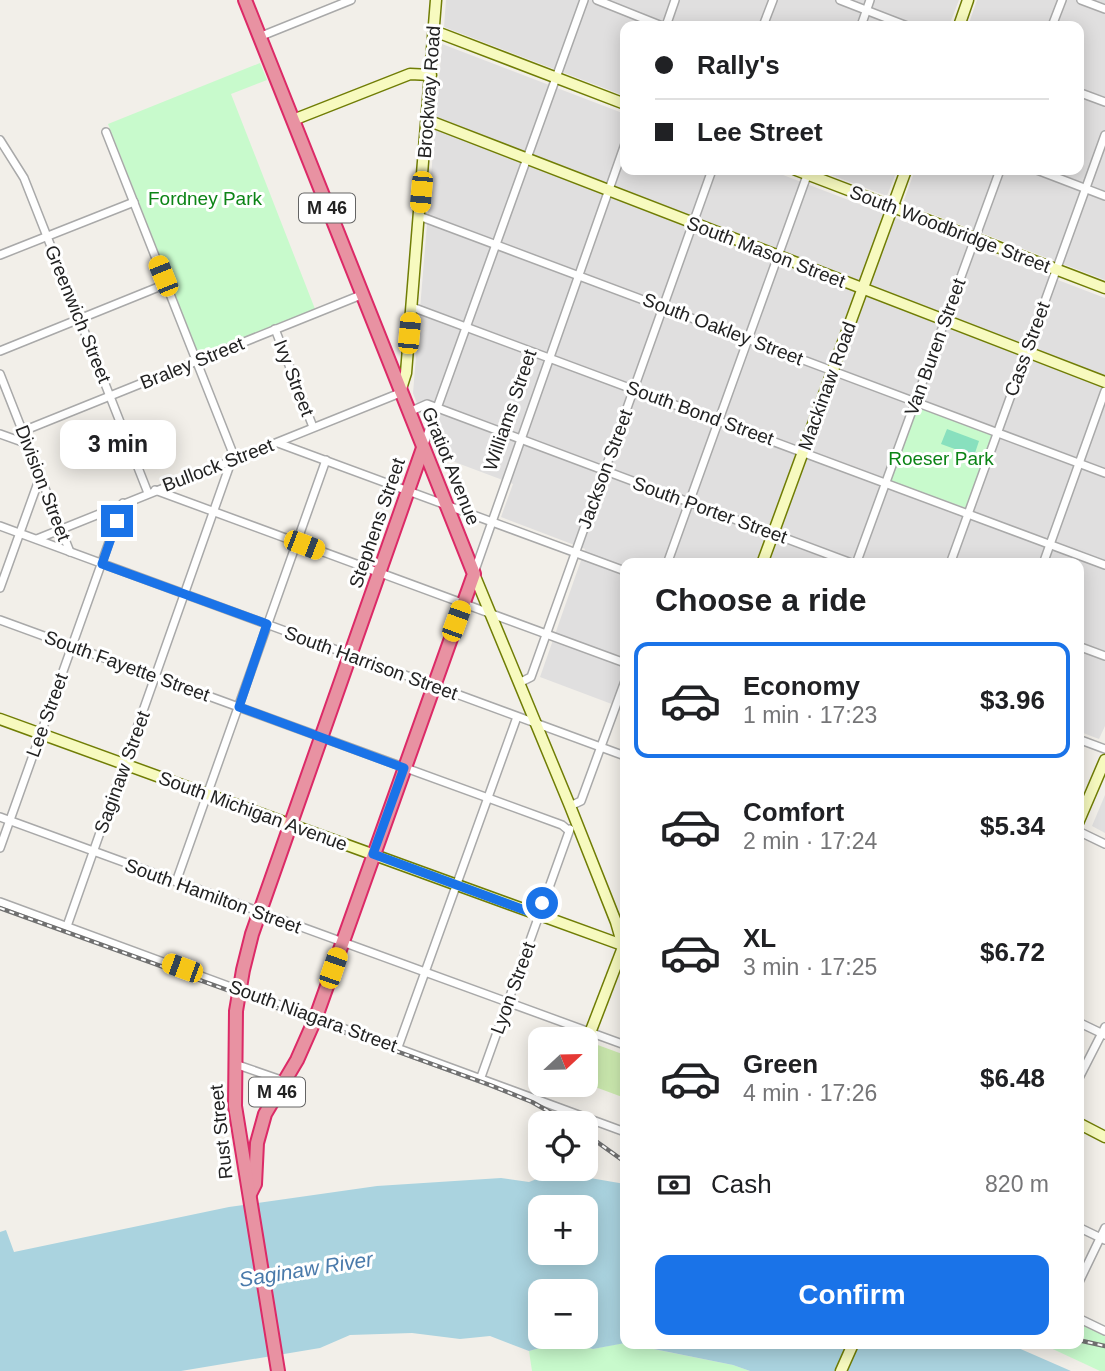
<!DOCTYPE html>
<meta charset="utf-8">
<style>
body{margin:0;font-family:Arial,sans-serif;background:#f6f6f6;color:#202124;height:100vh;display:flex;flex-direction:column;font-size:26px;white-space:nowrap}
*{box-sizing:border-box;margin:0}
p{font-size:23px;color:#757577}
.icon{flex:none;width:38px;height:38px;fill:none;stroke:currentColor;stroke-width:2;stroke-linecap:round;stroke-linejoin:round}
.map{position:relative;flex:1;overflow:hidden}
.drawer{position:absolute;left:620px;top:558px;width:464px;height:791px;display:flex;flex-direction:column;background:#fff;border-radius:14px;box-shadow:0 4px 18px #0003}
.drawer>*{flex:none}
.hud{position:absolute;left:620px;top:21px;width:464px;height:154px;border-radius:14px;box-shadow:0 4px 18px #0003;display:grid;align-content:center;height:154px;padding:0 35px;background:#fff}
.needle{width:46px;rotate:68deg}
.fabs{position:absolute;left:528px;top:1027px;display:grid;gap:14px}
.fabs a{display:grid;place-items:center;width:70px;height:70px;border-radius:14px;background:#fff;box-shadow:0 4px 18px #0003;font-size:35px}
.end{position:absolute;width:32px;height:32px;margin:-16px;border:9px solid #1a73e8;background:#fff;box-shadow:0 0 0 4px #fff}
.from{border-radius:50%}
.bubble{position:absolute;height:49px;border-radius:14px;background:#fff;box-shadow:0 4px 18px #0003;font-size:23px;font-weight:700;line-height:49px;text-align:center}
.car{position:absolute;width:21px;height:42px;margin:-21px -10px;border-radius:9px;box-shadow:0 0 5px 2px #0007;background:linear-gradient(#f5c518 24%,#345 0 40%,#f5c518 0 76%,#345 0 86%,#f5c518 0)}
.hud b{display:flex;align-items:center;gap:24px;height:66px;font-size:26px}
.hud b+b{border-top:2px solid #e0e0e0}
.hud i{width:18px;height:18px;background:#202124}
ul{padding:0;list-style:none}
li{display:flex;align-items:center;gap:21px;height:116px;margin:0 14px 10px;padding:0 21px;border:4px solid transparent;border-radius:14px}
li div{flex:1}
li b{display:block;font-size:26px}
li em{font-style:normal;font-weight:700}
li.current{border-color:#1a73e8}
li>.icon{width:63px;height:63px;stroke-width:1.5}
h2{padding:0 35px;font-size:32px;line-height:84px}
.pay{display:flex;align-items:center;gap:18px;height:77px;padding:0 35px;font-size:26px}
.pay p{margin-inline-start:auto}
.primary-button{display:flex;gap:14px;margin-top:auto;padding:14px 35px}
.primary-button a{flex:1;height:80px;border-radius:14px;background:#1a73e8;color:#fff;font-size:28px;font-weight:700;line-height:80px;text-align:center}
.map>svg:first-child{display:block}
</style>
<div class="map">
<svg width="1105" height="1371" viewBox="0 0 1105 1371">
<rect width="100%" height="100%" fill="#f2efe9"/>
<g fill="#e0dfdf">
<path d="M446 0H959L949 26H625V96L444 27Z"/>
<path d="M977 0H1105V280L903 203 915 170H1078V26H968Z"/>
<path d="M442 44 625 114V170H770L1105 298V726L1099 739 1078 731V564H625V709L540 677 585 549 501 517 513 484 436 455 413 393Z"/>
<path d="M818 170H897L887 196Z"/>
<path d="M1105 795V833L1092 826Z"/>
</g>
<path fill="#cdebb0" d="M595 1044 625 1055V1098L587 1084 584 1088Z"/>
<g fill="#c8facc">
<path d="M260 63 267 80 231 94 315 309 199 355 108 124Z"/>
<path d="M918 407 992 434 966 508 891 481Z"/>
<path d="M1078 1321 1105 1334V1371H1100L1042 1344H1078Z"/>
<path d="M561 1342 593 1349 623 1343 733 1365 750 1371H532L529 1351Z"/>
</g>
<path fill="#88e0be" d="M947 429 979 441 974 456 941 444Z"/>
<g fill="#aad3df" fill-rule="evenodd">
<path d="M555 1172 625 1184V1343L593 1349 561 1342 529 1351 490 1336 460 1339 412 1333 350 1335 320 1348 181 1371H0V1232L6 1230 14 1252 229 1207 377 1186 501 1178 529 1182ZM541 1208H586V1253H541ZM541 1292H586V1337H541Z"/>
<path d="M629 1344H1009L1071 1371H750L733 1365Z"/>
</g>
<g fill="none" stroke-linecap="round" stroke-linejoin="round">
<defs>
<g id="street">
<path d="M597 0 662 26"/>
<path d="M840 0 907 26"/>
<path d="M1081 0 1105 9"/>
<path d="M666 26 675 0"/>
<path d="M763 26 773 0"/>
<path d="M861 26 870 0"/>
<path d="M1052 26 1062 0"/>
<path d="M259 37 351 0"/>
<path d="M1078 92 1105 102"/>
<path d="M0 140 24 178 148 493"/>
<path d="M1037 170 1105 196"/>
<path d="M419 216 1105 473"/>
<path d="M0 255 134 202"/>
<path d="M412 307 1105 565"/>
<path d="M275 329 313 427"/>
<path d="M0 351 166 284"/>
<path d="M0 374 70 552"/>
<path d="M409 412 427 404 854 564"/>
<path d="M23 431 361 295"/>
<path d="M0 434 28 444"/>
<path d="M278 443 625 571"/>
<path d="M423 447 584 0"/>
<path d="M155 490 625 663"/>
<path d="M0 526 625 756"/>
<path d="M37 539 400 393"/>
<path d="M667 564 809 170"/>
<path d="M856 564 1000 170"/>
<path d="M950 564 1105 135"/>
<path d="M1043 564 1105 391"/>
<path d="M474 573 625 144"/>
<path d="M0 588 40 477"/>
<path d="M0 620 562 825 568 830"/>
<path d="M1078 646 1105 656"/>
<path d="M519 683 531 677 712 170"/>
<path d="M1078 739 1105 749"/>
<path d="M570 806 581 801 625 681"/>
<path d="M0 817 625 1045"/>
<path d="M1078 831 1105 844"/>
<path d="M0 848 123 503"/>
<path d="M176 882 326 460"/>
<path d="M0 902 625 1132"/>
<path d="M67 926 232 459V451L106 132"/>
<path d="M1078 1022 1105 1035"/>
<path d="M398 1047 517 717"/>
<path d="M235 1064 284 1081"/>
<path d="M481 1077 570 829"/>
<path d="M1078 1080 1105 1027"/>
<path d="M1078 1227 1105 1240"/>
<path d="M1078 1284 1105 1228"/>
<path d="M1078 1318 1105 1331"/>
</g>
<g id="secondary">
<path d="M959 26 968 0"/>
<path d="M434 33 442 34 625 104"/>
<path d="M293 120 410 74 431 75"/>
<path d="M427 120 1105 382"/>
<path d="M796 170 1105 288"/>
<path d="M400 392 406 373 436 0"/>
<path d="M762 564 906 170"/>
<path d="M474 574 570 806 616 922 623 946"/>
<path d="M0 719 625 946"/>
<path d="M1078 823 1105 760"/>
<path d="M590 1033 625 942"/>
<path d="M1078 1123 1105 1137"/>
<path d="M841 1371 853 1344"/>
</g>
<g id="highway">
<path d="M245 0 474 574 316 1017 297 1060 265 1114 257 1143 255 1184 250 1194"/>
<path d="M278 1371 235 1106 236 1011 243 970 252 934 423 448"/>
</g>
</defs>
<use href="#street" stroke="#a9a9a9" stroke-width="10"/>
<use href="#secondary" stroke="#707d05" stroke-width="13"/>
<use href="#highway" stroke="#dc2a67" stroke-width="16"/>
<use href="#street" stroke="#fff" stroke-width="7"/>
<use href="#secondary" stroke="#f7fabf" stroke-width="10"/>
<use href="#highway" stroke="#e892a2" stroke-width="12"/>
<defs>
<g id="rail">
<path d="M0 908 490 1085 532 1102 571 1124"/>
<path d="M586 1134 625 1162"/>
<path d="M1078 1340 1105 1346"/>
</g>
</defs>
<use href="#rail" stroke="#707070" stroke-width="4.5"/>
<use href="#rail" stroke="#fff" stroke-width="2" stroke-dasharray="5" stroke-linecap="butt"/>
</g>
<g fill="none" stroke-linecap="round" stroke-linejoin="round">
<path stroke="#1a73e8" stroke-width="9" d="M117 521 102 564 267 624 239 707 404 768 373 854 538 915 542 903"/>
</g>
<g text-anchor="middle" dominant-baseline="central" stroke-width="6" stroke-linejoin="round" paint-order="stroke">
<g fill="#fff" stroke="#646464" stroke-width="2">
<rect x="299" y="193.5" width="56" height="29" rx="5"/>
<rect x="249" y="1077.5" width="56" height="29" rx="5"/>
</g>
<g font-size="18" font-weight="bold" fill="#222">
<text x="327" y="208">M 46</text>
<text x="277" y="1092">M 46</text>
</g>
<g font-size="19" fill="#222" stroke="#fff">
<text transform="translate(429 92) rotate(-86)">Brockway Road</text>
<text transform="translate(950 229) rotate(21)">South Woodbridge Street</text>
<text transform="translate(766 252) rotate(21)">South Mason Street</text>
<text transform="translate(78 314) rotate(68)">Greenwich Street</text>
<text transform="translate(723 329) rotate(21)">South Oakley Street</text>
<text transform="translate(935 347) rotate(-70)">Van Buren Street</text>
<text transform="translate(1027 349) rotate(-70)">Cass Street</text>
<text transform="translate(192 363) rotate(-22)">Braley Street</text>
<text transform="translate(294 378) rotate(69)">Ivy Street</text>
<text transform="translate(827 386) rotate(-70)">Mackinaw Road</text>
<text transform="translate(510 410) rotate(-71)">Williams Street</text>
<text transform="translate(700 413) rotate(20)">South Bond Street</text>
<text transform="translate(218 465) rotate(-21)">Bullock Street</text>
<text transform="translate(451 466) rotate(68)">Gratiot Avenue</text>
<text transform="translate(605 469) rotate(-70)">Jackson Street</text>
<text transform="translate(43 483) rotate(69)">Division Street</text>
<text transform="translate(710 510) rotate(20)">South Porter Street</text>
<text transform="translate(377 523) rotate(-71)">Stephens Street</text>
<text transform="translate(371 663) rotate(20)">South Harrison Street</text>
<text transform="translate(127 666) rotate(20)">South Fayette Street</text>
<text transform="translate(47 715) rotate(-70)">Lee Street</text>
<text transform="translate(122 772) rotate(-70)">Saginaw Street</text>
<text transform="translate(253 811) rotate(20)">South Michigan Avenue</text>
<text transform="translate(213 896) rotate(20)">South Hamilton Street</text>
<text transform="translate(513 988) rotate(-70)">Lyon Street</text>
<text transform="translate(313 1016) rotate(20)">South Niagara Street</text>
<text transform="translate(221 1132) rotate(-96)">Rust Street</text>
</g>
<g font-size="19" fill="#0c8416" stroke="#fff">
<text x="205" y="198">Fordney Park</text>
<text x="941" y="458">Roeser Park</text>
</g>
<g font-size="21" font-style="italic" fill="#4a7aab" stroke="#fff">
<text transform="translate(306 1269) rotate(-9)">Saginaw River</text>
</g>
</g>
</svg>
<div class="fabs">
<a><svg class="needle" viewBox="-14 -14 28 28"><path d="M0-13l5 13h-10z" fill="#e53935"/><path d="M0 13l5-13h-10z" fill="#757577"/></svg></a>
<a><svg class="icon" aria-label="locate" viewBox="0 0 24 24"><circle cx="12" cy="12" r="6"/><path d="M12 2v4M12 18v4M2 12h4M18 12h4"/></svg></a>
<a>+</a>
<a>−</a>
</div>
<i class="end from" style="left:542px;top:903px"></i>
<i class="end" style="left:117px;top:521px"></i>
<div class="bubble" style="left:60px;top:420px;width:116px">3 min</div>
<i class="car" style="left:421px;top:192px;rotate:185deg"></i>
<i class="car" style="left:163px;top:276px;rotate:338deg"></i>
<i class="car" style="left:409px;top:333px;rotate:5deg"></i>
<i class="car" style="left:304px;top:545px;rotate:111deg"></i>
<i class="car" style="left:456px;top:621px;rotate:20deg"></i>
<i class="car" style="left:182px;top:968px;rotate:290deg"></i>
<i class="car" style="left:333px;top:968px;rotate:19deg"></i>
<div class="hud">
<b><i class="from"></i>Rally's</b>
<b><i></i>Lee Street</b>
</div>
<section class="drawer">
<h2>Choose a ride</h2>
<ul>
<li class="current"><svg class="icon" aria-label="car" viewBox="0 0 24 24"><path d="M5 17H2v-5l4-1 3-4h7l3 4 3 1v5h-3M9 17h6M6 11h13"/><circle cx="7" cy="17" r="2"/><circle cx="17" cy="17" r="2"/></svg><div><b>Economy</b><p>1 min · 17:23</p></div><em>$3.96</em></li>
<li><svg class="icon" aria-label="car" viewBox="0 0 24 24"><path d="M5 17H2v-5l4-1 3-4h7l3 4 3 1v5h-3M9 17h6M6 11h13"/><circle cx="7" cy="17" r="2"/><circle cx="17" cy="17" r="2"/></svg><div><b>Comfort</b><p>2 min · 17:24</p></div><em>$5.34</em></li>
<li><svg class="icon" aria-label="car" viewBox="0 0 24 24"><path d="M5 17H2v-5l4-1 3-4h7l3 4 3 1v5h-3M9 17h6M6 11h13"/><circle cx="7" cy="17" r="2"/><circle cx="17" cy="17" r="2"/></svg><div><b>XL</b><p>3 min · 17:25</p></div><em>$6.72</em></li>
<li><svg class="icon" aria-label="car" viewBox="0 0 24 24"><path d="M5 17H2v-5l4-1 3-4h7l3 4 3 1v5h-3M9 17h6M6 11h13"/><circle cx="7" cy="17" r="2"/><circle cx="17" cy="17" r="2"/></svg><div><b>Green</b><p>4 min · 17:26</p></div><em>$6.48</em></li>
</ul>
<div class="pay"><svg class="icon" aria-label="cash" viewBox="0 0 24 24"><path d="M3 7h18v10H3z"/><circle cx="12" cy="12" r="2"/></svg>Cash<p>820 m</p></div>
<div class="primary-button"><a>Confirm</a></div>
</section>
</div>
